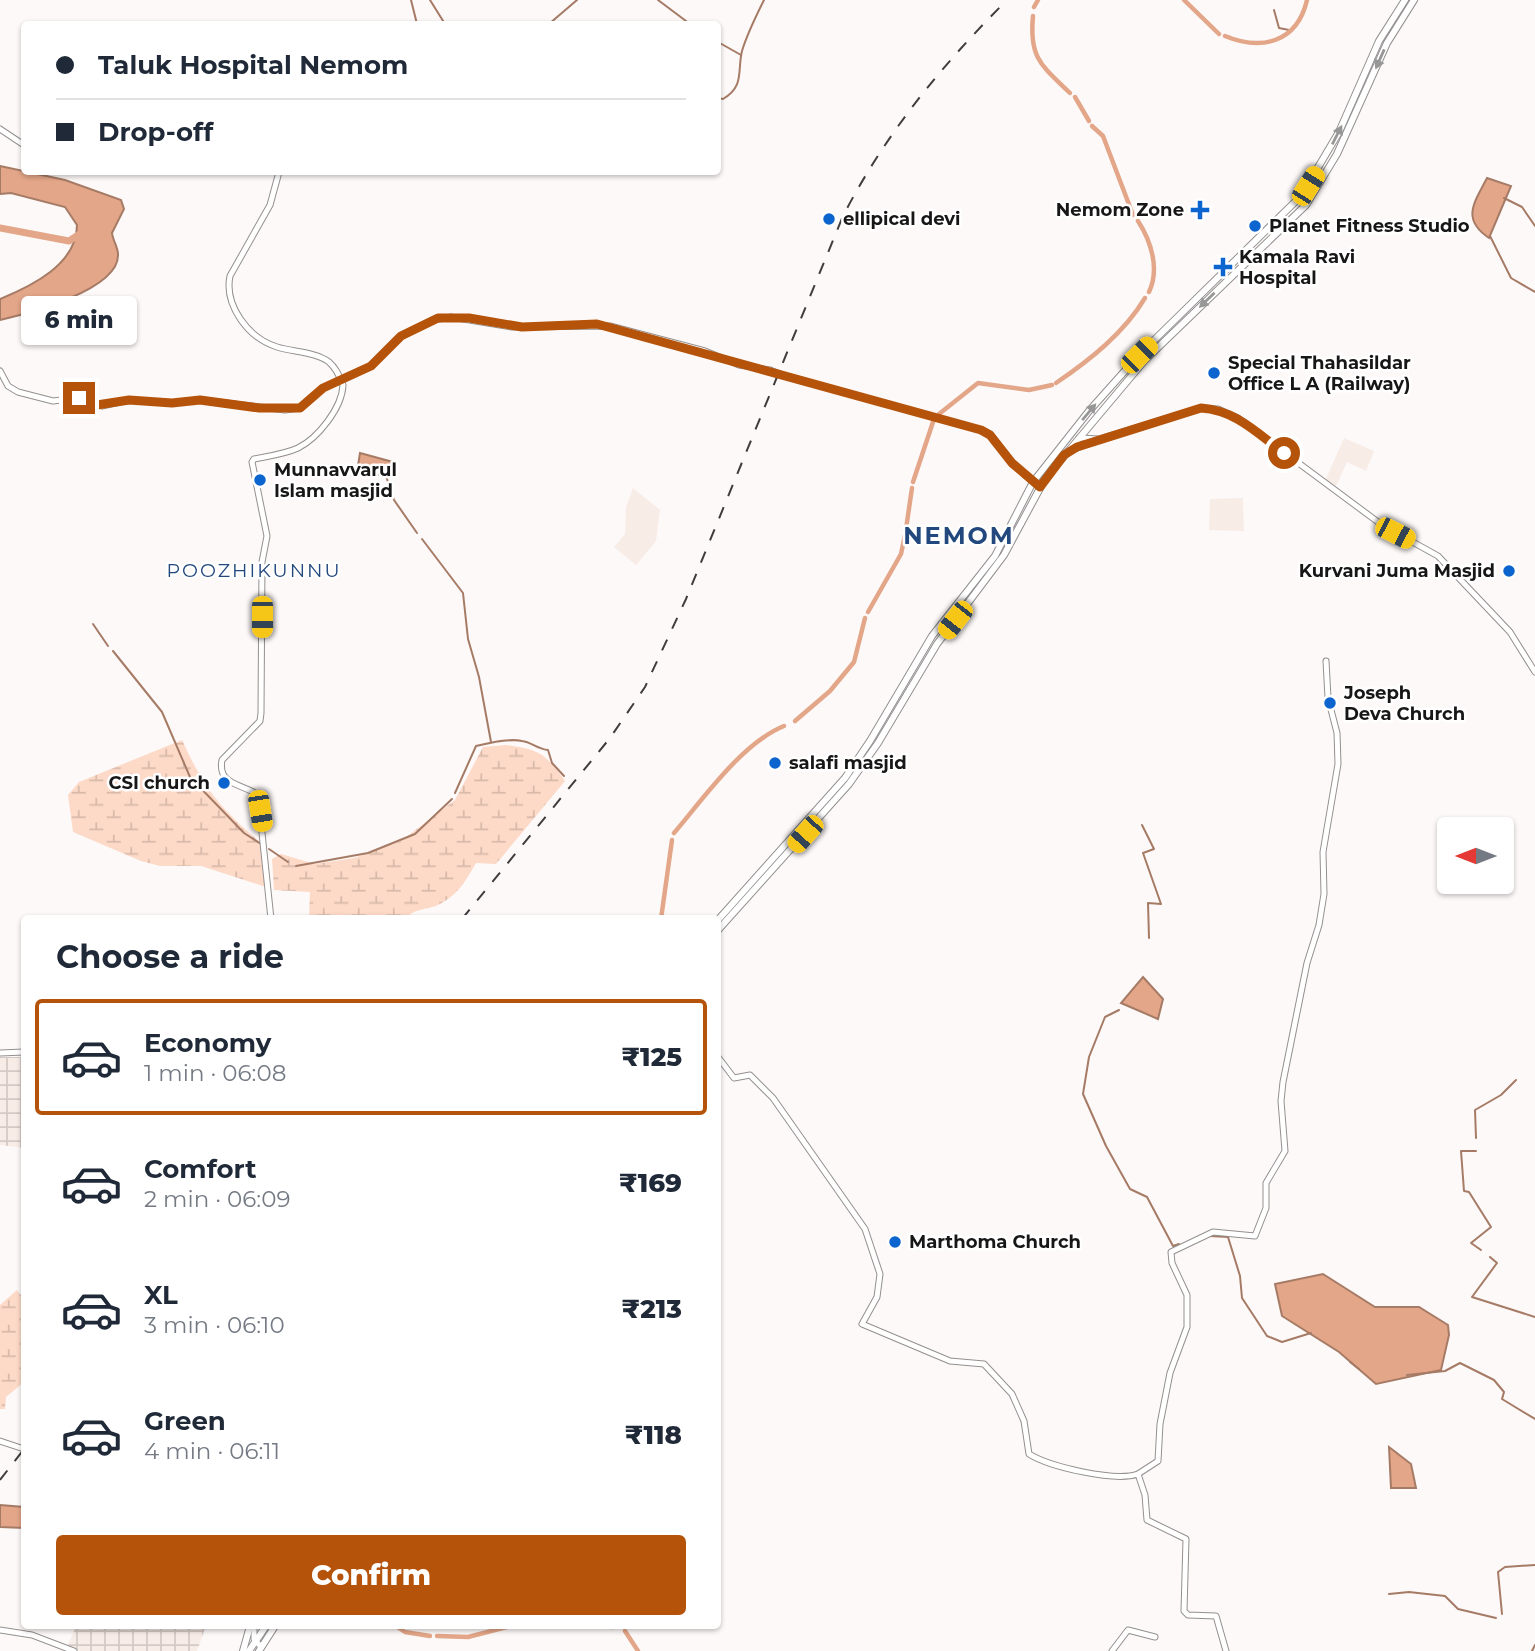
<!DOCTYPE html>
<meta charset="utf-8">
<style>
body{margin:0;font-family:Montserrat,sans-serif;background:#f2f2f3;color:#1f2937;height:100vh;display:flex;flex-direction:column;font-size:26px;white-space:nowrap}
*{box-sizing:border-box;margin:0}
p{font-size:23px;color:#747a83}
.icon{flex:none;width:38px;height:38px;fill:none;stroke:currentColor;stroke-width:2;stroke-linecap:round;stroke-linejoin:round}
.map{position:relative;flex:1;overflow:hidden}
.panel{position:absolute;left:21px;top:915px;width:700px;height:714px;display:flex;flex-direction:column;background:#fff;border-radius:7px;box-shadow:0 2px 5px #0004}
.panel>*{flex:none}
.hud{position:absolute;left:21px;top:21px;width:700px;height:154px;border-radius:7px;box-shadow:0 2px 5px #0004;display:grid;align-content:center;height:154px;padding:0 35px;background:#fff}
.needle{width:46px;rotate:270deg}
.controls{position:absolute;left:1437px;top:817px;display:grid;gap:14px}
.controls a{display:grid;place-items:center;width:77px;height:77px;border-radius:7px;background:#fff;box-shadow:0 2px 5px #0004;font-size:35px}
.end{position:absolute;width:32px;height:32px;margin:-16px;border:9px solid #b45309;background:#fff;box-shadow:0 0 0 4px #fff}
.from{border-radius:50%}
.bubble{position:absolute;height:49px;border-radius:7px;background:#fff;box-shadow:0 2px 5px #0004;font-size:23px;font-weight:800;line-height:49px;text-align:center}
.car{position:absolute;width:21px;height:42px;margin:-21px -10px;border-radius:9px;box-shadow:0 0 5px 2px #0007;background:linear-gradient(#f5c518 24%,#345 0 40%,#f5c518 0 76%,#345 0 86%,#f5c518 0)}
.hud b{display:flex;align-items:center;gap:24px;height:66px;font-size:26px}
.hud b+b{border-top:2px solid #e0e1e3}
.hud i{width:18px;height:18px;background:#1f2937}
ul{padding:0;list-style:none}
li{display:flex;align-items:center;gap:21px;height:116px;margin:0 14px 10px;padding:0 21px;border:4px solid transparent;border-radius:7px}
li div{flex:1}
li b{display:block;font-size:26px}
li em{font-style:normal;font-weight:800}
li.on{border-color:#b45309}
li>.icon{width:63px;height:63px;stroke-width:1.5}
h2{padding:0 35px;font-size:32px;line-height:84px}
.button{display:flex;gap:14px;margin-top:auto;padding:14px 35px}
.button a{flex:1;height:80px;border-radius:7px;background:#b45309;color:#fff;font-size:28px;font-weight:800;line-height:80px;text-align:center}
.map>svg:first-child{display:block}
</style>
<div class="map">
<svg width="1535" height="1651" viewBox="0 0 1535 1651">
<defs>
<pattern id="industrial-grid" width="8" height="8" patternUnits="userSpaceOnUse" patternTransform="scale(1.75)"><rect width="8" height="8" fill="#f8ece7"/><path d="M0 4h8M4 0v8" fill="none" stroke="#d4cac5"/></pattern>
<pattern id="wetland-marsh" width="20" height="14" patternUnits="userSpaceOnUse" patternTransform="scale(1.75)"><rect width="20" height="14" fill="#fdd9c7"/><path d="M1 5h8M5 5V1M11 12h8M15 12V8" fill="none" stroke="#d8baaa"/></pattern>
</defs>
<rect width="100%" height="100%" fill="#fdf9f8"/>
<g fill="#f8ece7">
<path d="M1344 438 1374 451 1366 471 1347 462 1336 486 1325 481Z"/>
<path d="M633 488 660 510 656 541 636 565 614 547 625 534 626 507Z"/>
<path d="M1243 498 1244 531 1209 530 1210 499Z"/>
</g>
<g fill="url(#industrial-grid)">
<path d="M0 1057H24V1148L0 1145Z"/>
<path d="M76 1626H206L197 1651H80L68 1645Z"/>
</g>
<g fill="url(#wetland-marsh)">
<path d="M182 740C205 790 220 808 261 843L266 887 201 866H160L141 861 73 832 68 795 79 782Z"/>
<path d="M506 745C539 749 546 754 565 781L496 864 476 863C466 880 459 894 440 904 429 910 413 908 406 919H309L310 892 274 890 272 859 281 854 315 864 354 858 401 841 455 800 483 747Z"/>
<path d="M17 1290 24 1299V1382L6 1397 5 1409H0V1305Z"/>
</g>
<g fill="#e3a688" stroke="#a67b66" stroke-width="2">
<path d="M0 166 65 180 121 200 124 209 112 233C113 241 118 247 118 254 120 290 26 314 0 320V299C32 286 77 264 77 225L65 207 11 193 0 194Z"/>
<path d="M1487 178 1511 186 1489 238C1461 219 1474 203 1487 178Z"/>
<path d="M360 453 393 462 389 476 357 472Z"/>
<path d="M1143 977 1163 999 1158 1019 1121 1003Z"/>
<path d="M1323 1274 1375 1307H1419L1448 1325 1449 1335 1441 1370 1376 1384 1339 1352 1282 1316 1275 1284Z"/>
<path d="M1389 1447 1411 1464 1416 1488H1391Z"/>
<path d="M0 1505 24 1507V1528L0 1527Z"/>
</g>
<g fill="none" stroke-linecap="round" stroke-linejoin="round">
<g stroke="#a67b66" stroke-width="2">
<path d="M411 0 417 24"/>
<path d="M430 0 445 24"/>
<path d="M658 0 690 24"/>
<path d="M1274 10 1279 28 1289 30"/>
<path d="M549 24 577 0"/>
<path d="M718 42 741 55"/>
<path d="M718 98 723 99C745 86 737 71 742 51 747 34 756 16 764 0"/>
<path d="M1504 198 1522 207 1535 226"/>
<path d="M1490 236 1511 278 1535 292"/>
<path d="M385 473 394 500 417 533"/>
<path d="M422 539 463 593 468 639 479 677 491 742"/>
<path d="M93 624 108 646"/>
<path d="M113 651 162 712 190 777 244 833 261 844"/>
<path d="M455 793 476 746C489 743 509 738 522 741 531 742 538 749 548 750L552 763 564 776"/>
<path d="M1142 825 1154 849 1143 853 1161 904 1148 903 1149 938"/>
<path d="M269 849 288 862"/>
<path d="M296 866 368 853 415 834 452 799"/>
<path d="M1119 1010 1105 1017 1089 1057 1083 1094 1106 1146 1130 1189 1147 1197 1173 1246 1179 1244"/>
<path d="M1476 1138 1475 1110 1501 1095 1516 1080"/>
<path d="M1476 1151H1461L1464 1191 1469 1192 1491 1227 1471 1243 1481 1250"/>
<path d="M1210 1236 1228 1237 1240 1276 1242 1298 1267 1336 1282 1342 1311 1333"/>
<path d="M1490 1257 1497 1263 1472 1297 1535 1317"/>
<path d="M1350 1362 1359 1369"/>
<path d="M1407 1375 1445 1371 1460 1363 1494 1380 1504 1392 1502 1399 1535 1419"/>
<path d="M1389 1594 1409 1592 1445 1596 1458 1609 1496 1618"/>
<path d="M1502 1614 1498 1572 1505 1567 1535 1565"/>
<path d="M1532 1651 1535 1645"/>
</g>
<g stroke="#e3a688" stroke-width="4.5">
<path d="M1184 0 1219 34"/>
<path d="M1034 7 1038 0"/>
<path d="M1033 16C1029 58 1041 65 1070 93"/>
<path d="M1225 36C1261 51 1297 43 1307 0"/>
<path d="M1075 97 1089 121"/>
<path d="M1092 126 1103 136 1133 215"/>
<path d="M1138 221C1151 241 1160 269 1149 292"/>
<path d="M1056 383C1090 360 1124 333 1145 298"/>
<path d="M939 414 978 383 1029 390 1052 385"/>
<path d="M913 482 934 419"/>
<path d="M906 529 912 488"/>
<path d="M868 612 901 554 905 535"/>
<path d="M795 721 830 691 854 662 865 618"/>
<path d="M674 833C703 799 742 743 784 726"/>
<path d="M661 919 672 840"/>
<path d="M396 1626 405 1632 430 1636"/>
<path d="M607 1626 612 1627"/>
<path d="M625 1631 638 1651"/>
<path d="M437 1636 468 1637 511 1626"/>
</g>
<path stroke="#e3a688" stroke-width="7" d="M0 228 69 241 83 232"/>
<defs>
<g id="secondary">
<path d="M0 129 24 145"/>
<path d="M0 371 8 386 18 392 53 401 79 398 102 406 129 400 172 403 200 400 285 410 300 408 323 388 371 366 401 336 433 320 451 317 512 327 610 326 705 351 739 365 770 370"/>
<path d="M783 375 981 430 991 435 1012 463 1040 487"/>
<path d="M1079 438 1099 439 1201 408 1218 409 1238 418 1382 525 1438 556 1510 632 1535 672"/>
<path d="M1070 451 1096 440"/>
<path d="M271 919 258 795C244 784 217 786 222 760L260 721 261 713 262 562 267 536 252 462 254 459C269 456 285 454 298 448 318 438 342 408 343 385 340 377 336 368 329 362 316 352 293 352 277 347 248 338 224 305 230 276L270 205 279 172"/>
<path d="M0 1053 24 1052"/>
<path d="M718 1057 734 1078 750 1075 773 1098 865 1229 880 1274 877 1297 862 1324 950 1361 984 1364 1012 1394 1024 1421 1029 1454C1050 1467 1115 1482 1138 1474L1145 1495 1147 1520 1186 1539 1184 1611 1188 1615 1216 1616 1226 1651"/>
<path d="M0 1441 24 1449"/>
<path d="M1138 1474 1158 1461 1160 1424 1170 1373 1187 1327V1295L1172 1263 1171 1252 1213 1232 1255 1236 1266 1208V1183L1285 1151 1281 1101 1283 1082 1307 963 1319 925 1324 894 1323 852 1338 764 1337 733 1328 698 1326 661"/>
<path d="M254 1626V1639L261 1647"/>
<path d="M0 1630 32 1635 74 1651"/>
<path d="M1112 1651 1128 1630 1155 1637"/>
</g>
<g id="primary">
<path d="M718 920 845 778 870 741 932 636 995 556 1033 482 1089 411 1139 355 1301 196 1339 132 1379 41 1405 0"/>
<path d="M718 930 849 784 878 743 937 644 1004 555 1045 479 1145 360 1306 205 1337 154 1387 43 1414 0"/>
<path d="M243 1651 250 1626"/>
<path d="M249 1651 266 1626"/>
<path d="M259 1651 275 1626"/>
</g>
</defs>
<use href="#secondary" stroke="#93908f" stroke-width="7"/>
<use href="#primary" stroke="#93908f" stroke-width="8"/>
<use href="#secondary" stroke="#fff" stroke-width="5"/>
<use href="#primary" stroke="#fff" stroke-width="6"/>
<g stroke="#3f3e3d" stroke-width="2" stroke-dasharray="12 12" stroke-linecap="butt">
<path d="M462 919 610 738 645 687 686 599 843 216C886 133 941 66 1007 0"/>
<path d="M0 1480 24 1449"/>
</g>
<defs>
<path id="secondary-bridge" d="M770 370 783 375"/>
</defs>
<use href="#secondary-bridge" stroke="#93908f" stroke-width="7" stroke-linecap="butt"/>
<use href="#secondary-bridge" stroke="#fff" stroke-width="5"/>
</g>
<defs><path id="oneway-solid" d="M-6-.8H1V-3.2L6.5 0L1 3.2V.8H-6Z" transform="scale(1.75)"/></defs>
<g fill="#979797">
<use href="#oneway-solid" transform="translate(1380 59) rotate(114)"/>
<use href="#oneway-solid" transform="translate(1337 135) rotate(-63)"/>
<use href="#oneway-solid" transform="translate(1207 300) rotate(136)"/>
<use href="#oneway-solid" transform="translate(1089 412) rotate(-50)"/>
</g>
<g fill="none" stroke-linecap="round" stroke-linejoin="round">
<path stroke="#b45309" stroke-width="9" d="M79 398 97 405 129 400 172 403 200 400 259 408H300L323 388 371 366 401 336 438 318H469L522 327 597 324 981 430 990 435 1012 463 1040 487 1064 455 1077 447 1201 408C1235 410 1257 433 1284 453"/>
</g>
<g fill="#0c65ce" stroke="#fff" stroke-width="2.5">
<path d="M1196.5 199.5h7v7h7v7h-7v7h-7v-7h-7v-7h7z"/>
<circle cx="829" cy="219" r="7"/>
<circle cx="1255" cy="226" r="7"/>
<path d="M1219.5 256.5h7v7h7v7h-7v7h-7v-7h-7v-7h7z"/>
<circle cx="1214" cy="373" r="7"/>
<circle cx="260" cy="480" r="7"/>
<circle cx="1509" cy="571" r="7"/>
<circle cx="1330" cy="703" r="7"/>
<circle cx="775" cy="763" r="7"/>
<circle cx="224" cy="783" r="7"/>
<circle cx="895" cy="1242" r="7"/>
</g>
<g text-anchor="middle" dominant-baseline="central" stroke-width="5" stroke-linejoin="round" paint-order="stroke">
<g font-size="18" font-weight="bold" fill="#181717" stroke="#fff" text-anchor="start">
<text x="1184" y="210" text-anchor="end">Nemom Zone</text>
<text x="843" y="219">ellipical devi</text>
<text x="1269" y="226">Planet Fitness Studio</text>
<text x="1239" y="257">Kamala Ravi<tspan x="1239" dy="21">Hospital</tspan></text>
<text x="1228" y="363">Special Thahasildar<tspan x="1228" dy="21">Office L A (Railway)</tspan></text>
<text x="274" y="470">Munnavvarul<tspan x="274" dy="21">Islam masjid</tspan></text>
<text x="1495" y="571" text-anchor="end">Kurvani Juma Masjid</text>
<text x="1344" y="693">Joseph<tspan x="1344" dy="21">Deva Church</tspan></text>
<text x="789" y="763">salafi masjid</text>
<text x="210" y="783" text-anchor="end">CSI church</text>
<text x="909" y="1242">Marthoma Church</text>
</g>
<g font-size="19" letter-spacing="2" fill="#22487d" stroke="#fff">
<text x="254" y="570">POOZHIKUNNU</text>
</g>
<g font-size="24" font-weight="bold" letter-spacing="2" fill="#22487d" stroke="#fff">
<text x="959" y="535">NEMOM</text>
</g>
</g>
</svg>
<div class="controls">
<a><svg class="needle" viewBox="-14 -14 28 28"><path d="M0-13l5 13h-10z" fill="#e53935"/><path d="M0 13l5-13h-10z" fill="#747a83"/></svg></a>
</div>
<i class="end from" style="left:1284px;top:453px"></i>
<i class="end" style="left:79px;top:398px"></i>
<div class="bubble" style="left:21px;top:296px;width:116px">6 min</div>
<i class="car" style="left:1308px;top:186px;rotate:32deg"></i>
<i class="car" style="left:1139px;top:355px;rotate:45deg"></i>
<i class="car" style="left:1395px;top:533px;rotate:117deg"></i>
<i class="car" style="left:262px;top:617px;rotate:180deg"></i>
<i class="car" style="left:955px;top:620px;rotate:218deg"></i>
<i class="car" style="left:260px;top:811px;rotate:171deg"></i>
<i class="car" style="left:805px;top:834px;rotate:222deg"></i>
<div class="hud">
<b><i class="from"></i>Taluk Hospital Nemom</b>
<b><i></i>Drop-off</b>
</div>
<section class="panel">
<h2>Choose a ride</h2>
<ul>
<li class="on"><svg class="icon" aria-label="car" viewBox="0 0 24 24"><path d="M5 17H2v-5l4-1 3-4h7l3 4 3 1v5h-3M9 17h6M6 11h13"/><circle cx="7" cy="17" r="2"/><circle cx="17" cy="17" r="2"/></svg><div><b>Economy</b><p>1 min · 06:08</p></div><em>₹125</em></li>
<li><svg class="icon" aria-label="car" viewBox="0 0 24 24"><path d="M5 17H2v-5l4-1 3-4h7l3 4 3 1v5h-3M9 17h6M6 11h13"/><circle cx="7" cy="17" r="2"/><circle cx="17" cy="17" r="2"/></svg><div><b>Comfort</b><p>2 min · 06:09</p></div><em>₹169</em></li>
<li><svg class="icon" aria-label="car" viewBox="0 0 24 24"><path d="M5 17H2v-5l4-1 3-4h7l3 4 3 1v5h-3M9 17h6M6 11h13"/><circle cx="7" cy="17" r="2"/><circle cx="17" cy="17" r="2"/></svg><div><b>XL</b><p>3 min · 06:10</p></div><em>₹213</em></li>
<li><svg class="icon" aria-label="car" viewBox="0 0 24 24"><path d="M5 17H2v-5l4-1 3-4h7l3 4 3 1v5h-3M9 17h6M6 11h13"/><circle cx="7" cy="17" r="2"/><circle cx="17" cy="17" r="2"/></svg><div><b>Green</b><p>4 min · 06:11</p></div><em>₹118</em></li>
</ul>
<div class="button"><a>Confirm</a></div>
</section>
</div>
